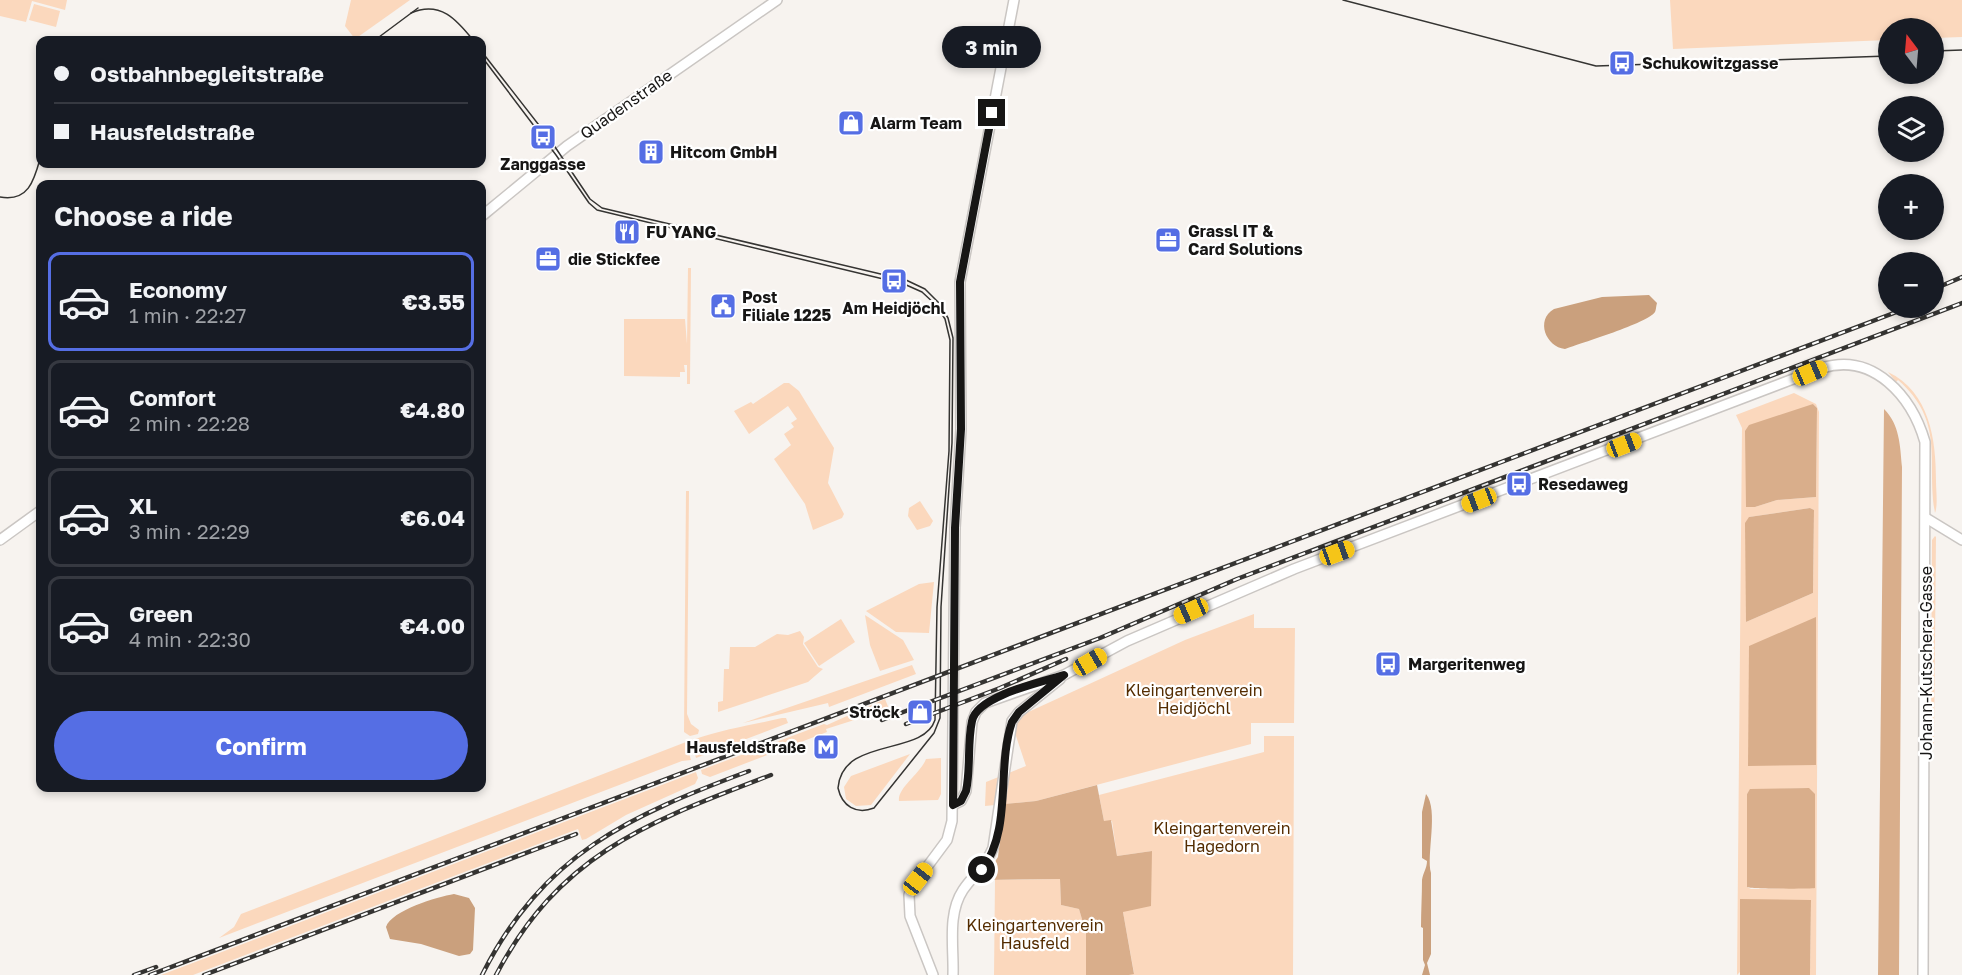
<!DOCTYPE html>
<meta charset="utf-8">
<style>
body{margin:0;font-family:"Golos Text",sans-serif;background:#20242c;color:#f1f3f6;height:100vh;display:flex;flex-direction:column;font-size:22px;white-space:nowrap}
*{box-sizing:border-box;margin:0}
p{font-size:20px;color:#9ea1a6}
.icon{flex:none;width:33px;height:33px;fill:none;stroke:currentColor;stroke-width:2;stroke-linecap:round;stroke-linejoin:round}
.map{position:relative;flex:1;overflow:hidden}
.drawer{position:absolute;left:36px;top:180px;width:450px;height:612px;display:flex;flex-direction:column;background:#171b24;border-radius:12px;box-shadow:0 3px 9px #0003}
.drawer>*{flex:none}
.guide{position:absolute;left:36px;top:36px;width:450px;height:132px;border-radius:12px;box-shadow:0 3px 9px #0003;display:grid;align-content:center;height:132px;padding:0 18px;background:#171b24}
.needle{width:39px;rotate:344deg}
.tools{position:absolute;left:1878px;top:18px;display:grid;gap:12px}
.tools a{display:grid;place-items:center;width:66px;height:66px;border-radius:50%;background:#171b24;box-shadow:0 3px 9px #0003;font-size:30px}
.end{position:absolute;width:27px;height:27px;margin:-14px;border:8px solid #171615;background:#fff;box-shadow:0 0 0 3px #fff}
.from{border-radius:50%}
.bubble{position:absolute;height:42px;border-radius:21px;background:#171b24;box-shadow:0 3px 9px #0003;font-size:20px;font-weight:700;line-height:42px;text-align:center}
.car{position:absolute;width:18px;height:36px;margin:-18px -9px;border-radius:8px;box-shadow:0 0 4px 2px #0007;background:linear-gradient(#f5c518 24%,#345 0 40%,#f5c518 0 76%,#345 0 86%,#f5c518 0)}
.guide b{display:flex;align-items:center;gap:21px;height:57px;font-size:22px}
.guide b+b{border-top:2px solid #363941}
.guide i{width:15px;height:15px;background:#f1f3f6}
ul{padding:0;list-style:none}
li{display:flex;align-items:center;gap:18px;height:99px;margin:0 12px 9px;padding:0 6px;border:3px solid #363941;border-radius:12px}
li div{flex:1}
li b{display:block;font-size:22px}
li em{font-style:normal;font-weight:700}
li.active{border-color:#556ee4}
li>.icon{width:54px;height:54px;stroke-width:1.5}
h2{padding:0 18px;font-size:27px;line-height:72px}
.primary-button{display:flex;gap:12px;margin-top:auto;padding:12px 18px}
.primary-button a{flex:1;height:69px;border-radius:36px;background:#556ee4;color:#fff;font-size:24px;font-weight:700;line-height:69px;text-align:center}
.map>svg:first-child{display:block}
</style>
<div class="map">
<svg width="1962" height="975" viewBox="0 0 1962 975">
<rect width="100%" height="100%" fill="#f7f3ef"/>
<g fill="#fbd8bd" fill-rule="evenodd">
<path d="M0 0H67L65 10 32 1 26 22 0 16Z"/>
<path d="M351 0H410L355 39 345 26Z"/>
<path d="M1670 0H1962V37L1934 38V28H1888V40L1673 49Z"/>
<path d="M34 4 60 11 56 27 29 20Z"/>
<path d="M688 268H691L690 384H687V365H684L685 372H680V377L624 376V319H685L687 344Z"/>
<path d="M1888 372C1930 392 1936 440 1936 481 1936 491 1938 505 1935 513 1926 461 1946 422 1898 380L1896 382Z"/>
<path d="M784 383H789L799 391 834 448 828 483 844 514 842 518 813 530 805 504 774 459 791 445 784 434 794 427 791 423 797 419 788 406 749 434 734 411 751 402 753 404Z"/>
<path d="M1794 393 1816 404 1819 412 1816 975H1810L1811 900 1737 975 1742 428 1736 415ZM1813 404 1817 408 1816 497 1777 500 1755 507ZM1810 508 1814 510 1813 593 1746 622 1749 517ZM1809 788 1789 888 1751 889 1747 887V794L1750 790Z"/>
<path d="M686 491H689L687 714 691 724 699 730 698 734 690 736 684 732Z"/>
<path d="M920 501 933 521 930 526 917 530 908 516 909 508Z"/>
<path d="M1935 536 1936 537 1934 747 1931 746 1932 540Z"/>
<path d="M934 582 929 633 896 632 866 611 919 584Z"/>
<path d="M1254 614V628H1295L1294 723H1251V744L1036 801 985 806 986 782 1026 766 1013 727 1024 714 1185 640Z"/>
<path d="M865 615 903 640 914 660 880 671 870 645Z"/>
<path d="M841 619 855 642 819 666 804 643Z"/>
<path d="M800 631 804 637 803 644 818 667 823 669 808 682 718 712V702L723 701 724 669H729L730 647H755L777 634 788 635Z"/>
<path d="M912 665 916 674 829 707 828 703 743 723Z"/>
<path d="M885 699 889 709 826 729 827 732 710 777 702 774 701 770 824 724 827 725Z"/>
<path d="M782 718H786L788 723 696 758 692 744 695 739C724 729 752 725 782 718Z"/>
<path d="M1264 736H1294L1293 975H1129L1134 973 1123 912 1152 851 1117 856 1112 821H1104L1099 795 1264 752Z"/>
<path d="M686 742 691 760 682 761 219 938 234 927 241 914Z"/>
<path d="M910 754 871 805 856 806 846 799 844 787 851 776Z"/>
<path d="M941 758V794L938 800 899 801C897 788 921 773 926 759Z"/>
<path d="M696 772 698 778 695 784 626 815 586 839 582 840 578 829 193 975H161Z"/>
<path d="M1060 879 1061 905 1079 909 1086 933V975H994L995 880Z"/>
</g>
<g fill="#d9ae8b">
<path d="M1813 404 1817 408 1816 497 1777 500 1755 507H1746L1745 431 1749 425Z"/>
<path d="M1884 409C1900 425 1900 446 1902 467L1899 975H1878Z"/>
<path d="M1810 508 1814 510 1813 593 1746 622 1745 523 1749 517Z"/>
<path d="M1816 617V765L1748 766 1749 646Z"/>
<path d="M1097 785 1104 821 1111 820 1117 856 1152 851 1151 906 1123 912 1134 974 1129 975H1086V933L1079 909 1061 905 1060 879 987 880 992 866 998 857 1004 804 1036 801Z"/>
<path d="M1809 788 1815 794V888C1811 889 1751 889 1747 887V794L1750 789Z"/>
<path d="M1740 899 1811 900 1810 975H1740Z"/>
</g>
<g fill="#caa07d">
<path d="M1649 295 1657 303C1656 306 1656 310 1655 312 1648 323 1581 343 1565 349 1546 347 1535 320 1554 309L1602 297Z"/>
<path d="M1426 794C1439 810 1426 855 1431 873V954L1427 963 1430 975H1422L1425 965 1423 960V928L1421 927C1421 911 1422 896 1422 880 1423 873 1427 868 1427 861L1422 858V812Z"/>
<path d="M454 894 469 898 475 908 473 950 470 954 459 956 421 944 390 939 386 927C392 910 437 897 454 894Z"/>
</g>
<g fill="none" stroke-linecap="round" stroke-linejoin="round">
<defs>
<g id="secondary">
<path d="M482 216 567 146 777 0"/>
<path d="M1926 518 1962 540"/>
<path d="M0 540 40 511"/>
<path d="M953 805 961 801 966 791 972 722 976 712 985 703 1064 675 1127 641 1294 569 1822 368C1874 352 1912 397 1925 442L1923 975"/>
<path d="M933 975 910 916 909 895 918 879 947 840 952 821 955 528 961 430 960 282 1014 0"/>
<path d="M953 975C954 948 947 914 963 890 973 875 986 866 993 848L1012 721 1019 712 1060 679"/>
</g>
</defs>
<use href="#secondary" stroke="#cac6c3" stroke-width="12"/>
<use href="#secondary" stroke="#fff" stroke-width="9"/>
<g stroke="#353432" stroke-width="1.5">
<path d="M1343 0 1596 66 1888 56"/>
<path d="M411 13C440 0 457 20 473 40"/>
<path d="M375 40 418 8"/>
<path d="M1934 51 1962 50"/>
<path d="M482 52 549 138 590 199 602 208 906 280 925 289 939 303 948 318 953 338 952 443 941 607 940 718 934 733 874 808C856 815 842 806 838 788 842 736 923 757 935 720L937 607 949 451 950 340 945 319 936 305 922 292 904 284 597 210 589 203 556 155 482 57"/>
<path d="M0 197C28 202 34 181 40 159"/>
</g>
<defs>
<g id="rail">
<path d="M1934 289 1962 277"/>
<path d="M882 720 1100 638 1237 579 1962 303"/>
<path d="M906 724 1000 688 1066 659"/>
<path d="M134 975 156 967"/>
<path d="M150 975 1907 308"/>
<path d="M204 975 576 834"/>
<path d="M482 975C543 854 629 816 749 771"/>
<path d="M496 975C561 852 649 822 771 775"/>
</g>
</defs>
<use href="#rail" stroke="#353432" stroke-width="4.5"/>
<use href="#rail" stroke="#fff" stroke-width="2" stroke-dasharray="7" stroke-linecap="butt"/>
</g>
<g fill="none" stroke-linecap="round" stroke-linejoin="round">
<path stroke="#171615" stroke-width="8" d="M982 870C1013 828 996 768 1012 722L1019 712 1064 675C1041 682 977 696 972 721 967 744 971 768 966 791L961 801 953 805 955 528 961 429 960 282 992 113"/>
</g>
<defs>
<symbol id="bus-square" viewBox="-11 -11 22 22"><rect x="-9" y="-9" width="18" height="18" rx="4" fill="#556ee4" stroke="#fff"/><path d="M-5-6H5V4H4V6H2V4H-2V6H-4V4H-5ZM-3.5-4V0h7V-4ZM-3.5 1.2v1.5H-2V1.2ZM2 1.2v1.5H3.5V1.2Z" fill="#fff"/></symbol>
<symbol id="shop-square" viewBox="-11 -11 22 22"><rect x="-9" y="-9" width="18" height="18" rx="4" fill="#556ee4" stroke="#fff"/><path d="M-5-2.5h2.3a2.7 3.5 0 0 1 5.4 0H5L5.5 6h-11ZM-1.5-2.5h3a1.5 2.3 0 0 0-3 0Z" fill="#fff"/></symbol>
<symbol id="building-square" viewBox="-11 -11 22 22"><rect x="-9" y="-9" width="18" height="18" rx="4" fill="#556ee4" stroke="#fff"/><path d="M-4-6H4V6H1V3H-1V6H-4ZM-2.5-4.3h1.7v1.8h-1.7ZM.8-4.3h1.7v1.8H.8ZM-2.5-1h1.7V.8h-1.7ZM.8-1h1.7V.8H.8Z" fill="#fff"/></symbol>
<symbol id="restaurant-square" viewBox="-11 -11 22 22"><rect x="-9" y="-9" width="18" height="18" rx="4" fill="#556ee4" stroke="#fff"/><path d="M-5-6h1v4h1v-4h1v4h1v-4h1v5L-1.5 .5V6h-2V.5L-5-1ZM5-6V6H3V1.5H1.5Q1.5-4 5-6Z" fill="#fff"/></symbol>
<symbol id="office-square" viewBox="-11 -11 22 22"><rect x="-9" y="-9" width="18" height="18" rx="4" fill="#556ee4" stroke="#fff"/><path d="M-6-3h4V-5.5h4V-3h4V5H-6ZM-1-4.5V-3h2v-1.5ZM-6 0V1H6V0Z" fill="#fff"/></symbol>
<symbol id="civic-square" viewBox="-11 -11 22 22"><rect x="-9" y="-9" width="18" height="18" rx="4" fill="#556ee4" stroke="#fff"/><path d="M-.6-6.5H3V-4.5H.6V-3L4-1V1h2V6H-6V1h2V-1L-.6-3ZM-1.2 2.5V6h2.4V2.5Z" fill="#fff"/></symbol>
<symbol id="metro-square" viewBox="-11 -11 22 22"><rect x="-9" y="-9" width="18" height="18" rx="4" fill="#556ee4" stroke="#fff"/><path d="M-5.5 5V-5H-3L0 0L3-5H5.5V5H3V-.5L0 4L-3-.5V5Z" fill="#fff"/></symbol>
</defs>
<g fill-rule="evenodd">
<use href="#bus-square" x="1607" y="48" width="30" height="30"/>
<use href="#shop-square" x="836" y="108" width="30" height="30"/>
<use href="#bus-square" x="528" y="122" width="30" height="30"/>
<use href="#building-square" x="636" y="137" width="30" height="30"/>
<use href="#restaurant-square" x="612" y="217" width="30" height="30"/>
<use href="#office-square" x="1153" y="225" width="30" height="30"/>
<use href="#office-square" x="533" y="244" width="30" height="30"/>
<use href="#bus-square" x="879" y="266" width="30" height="30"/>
<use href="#civic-square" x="708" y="291" width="30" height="30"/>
<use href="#bus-square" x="1504" y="469" width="30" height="30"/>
<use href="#bus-square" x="1373" y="649" width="30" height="30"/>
<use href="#shop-square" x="905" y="697" width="30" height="30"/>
<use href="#metro-square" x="811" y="732" width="30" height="30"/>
</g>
<g text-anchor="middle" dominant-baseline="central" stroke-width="4.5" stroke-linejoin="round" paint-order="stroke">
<g font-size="16" font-weight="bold" fill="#171615" stroke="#fff" text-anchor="start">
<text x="1642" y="63">Schukowitzgasse</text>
<text x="870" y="123">Alarm Team</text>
<text x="670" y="152">Hitcom GmbH</text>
<text x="543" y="164" text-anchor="middle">Zanggasse</text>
<text x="1188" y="231">Grassl IT &amp;<tspan x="1188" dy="18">Card Solutions</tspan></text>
<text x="646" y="232">FU YANG</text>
<text x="568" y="259">die Stickfee</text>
<text x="742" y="297">Post<tspan x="742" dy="18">Filiale 1225</tspan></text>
<text x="894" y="308" text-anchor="middle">Am Heidjöchl</text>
<text x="1538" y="484">Resedaweg</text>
<text x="1408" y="664">Margeritenweg</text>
<text x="900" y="712" text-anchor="end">Ströck</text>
<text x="806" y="747" text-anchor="end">Hausfeldstraße</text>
</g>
<g font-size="16" fill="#171615" stroke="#fff">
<text transform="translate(626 104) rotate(-35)">Quadenstraße</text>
<text transform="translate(1926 663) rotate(-90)">Johann-Kutschera-Gasse</text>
</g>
<g font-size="16" fill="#542c00" stroke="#fff">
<text x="1194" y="690">Kleingartenverein<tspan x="1194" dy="18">Heidjöchl</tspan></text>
<text x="1222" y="828">Kleingartenverein<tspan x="1222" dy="18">Hagedorn</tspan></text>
<text x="1035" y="925">Kleingartenverein<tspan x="1035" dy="18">Hausfeld</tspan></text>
</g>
</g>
</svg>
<div class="tools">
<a><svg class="needle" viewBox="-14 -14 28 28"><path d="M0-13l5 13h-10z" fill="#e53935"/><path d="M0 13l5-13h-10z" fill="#9ea1a6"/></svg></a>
<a><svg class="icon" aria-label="layers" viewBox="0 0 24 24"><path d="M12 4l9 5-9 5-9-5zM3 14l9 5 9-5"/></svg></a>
<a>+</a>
<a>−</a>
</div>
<i class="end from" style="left:982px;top:870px"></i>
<i class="end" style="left:992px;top:113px"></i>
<div class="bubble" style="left:942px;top:26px;width:99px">3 min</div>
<i class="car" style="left:1810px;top:373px;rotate:67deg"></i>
<i class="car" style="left:1624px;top:445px;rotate:69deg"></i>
<i class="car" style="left:1479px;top:500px;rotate:249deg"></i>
<i class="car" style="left:1337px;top:553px;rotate:70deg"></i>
<i class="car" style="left:1191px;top:611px;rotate:246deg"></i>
<i class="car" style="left:1090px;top:662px;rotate:60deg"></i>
<i class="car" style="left:918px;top:879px;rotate:38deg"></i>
<div class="guide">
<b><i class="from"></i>Ostbahnbegleitstraße</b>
<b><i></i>Hausfeldstraße</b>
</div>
<section class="drawer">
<h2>Choose a ride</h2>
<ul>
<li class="active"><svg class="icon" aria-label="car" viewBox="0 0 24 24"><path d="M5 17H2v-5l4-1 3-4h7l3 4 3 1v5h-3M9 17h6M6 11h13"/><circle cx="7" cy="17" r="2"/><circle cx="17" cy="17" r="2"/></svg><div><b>Economy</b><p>1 min · 22:27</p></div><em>€3.55</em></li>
<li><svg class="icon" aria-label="car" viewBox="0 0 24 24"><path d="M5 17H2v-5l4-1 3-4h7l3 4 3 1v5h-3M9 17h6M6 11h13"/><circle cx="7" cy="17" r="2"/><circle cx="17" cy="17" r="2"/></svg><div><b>Comfort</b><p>2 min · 22:28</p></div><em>€4.80</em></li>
<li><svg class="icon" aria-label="car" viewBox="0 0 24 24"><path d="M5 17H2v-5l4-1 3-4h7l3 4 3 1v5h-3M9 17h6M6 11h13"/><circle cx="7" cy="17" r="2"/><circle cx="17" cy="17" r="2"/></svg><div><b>XL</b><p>3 min · 22:29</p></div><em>€6.04</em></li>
<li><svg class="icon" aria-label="car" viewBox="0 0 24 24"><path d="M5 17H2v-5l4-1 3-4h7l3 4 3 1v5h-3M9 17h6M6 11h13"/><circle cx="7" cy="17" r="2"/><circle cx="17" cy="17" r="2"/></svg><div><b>Green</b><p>4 min · 22:30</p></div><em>€4.00</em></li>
</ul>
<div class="primary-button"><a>Confirm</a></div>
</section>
</div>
